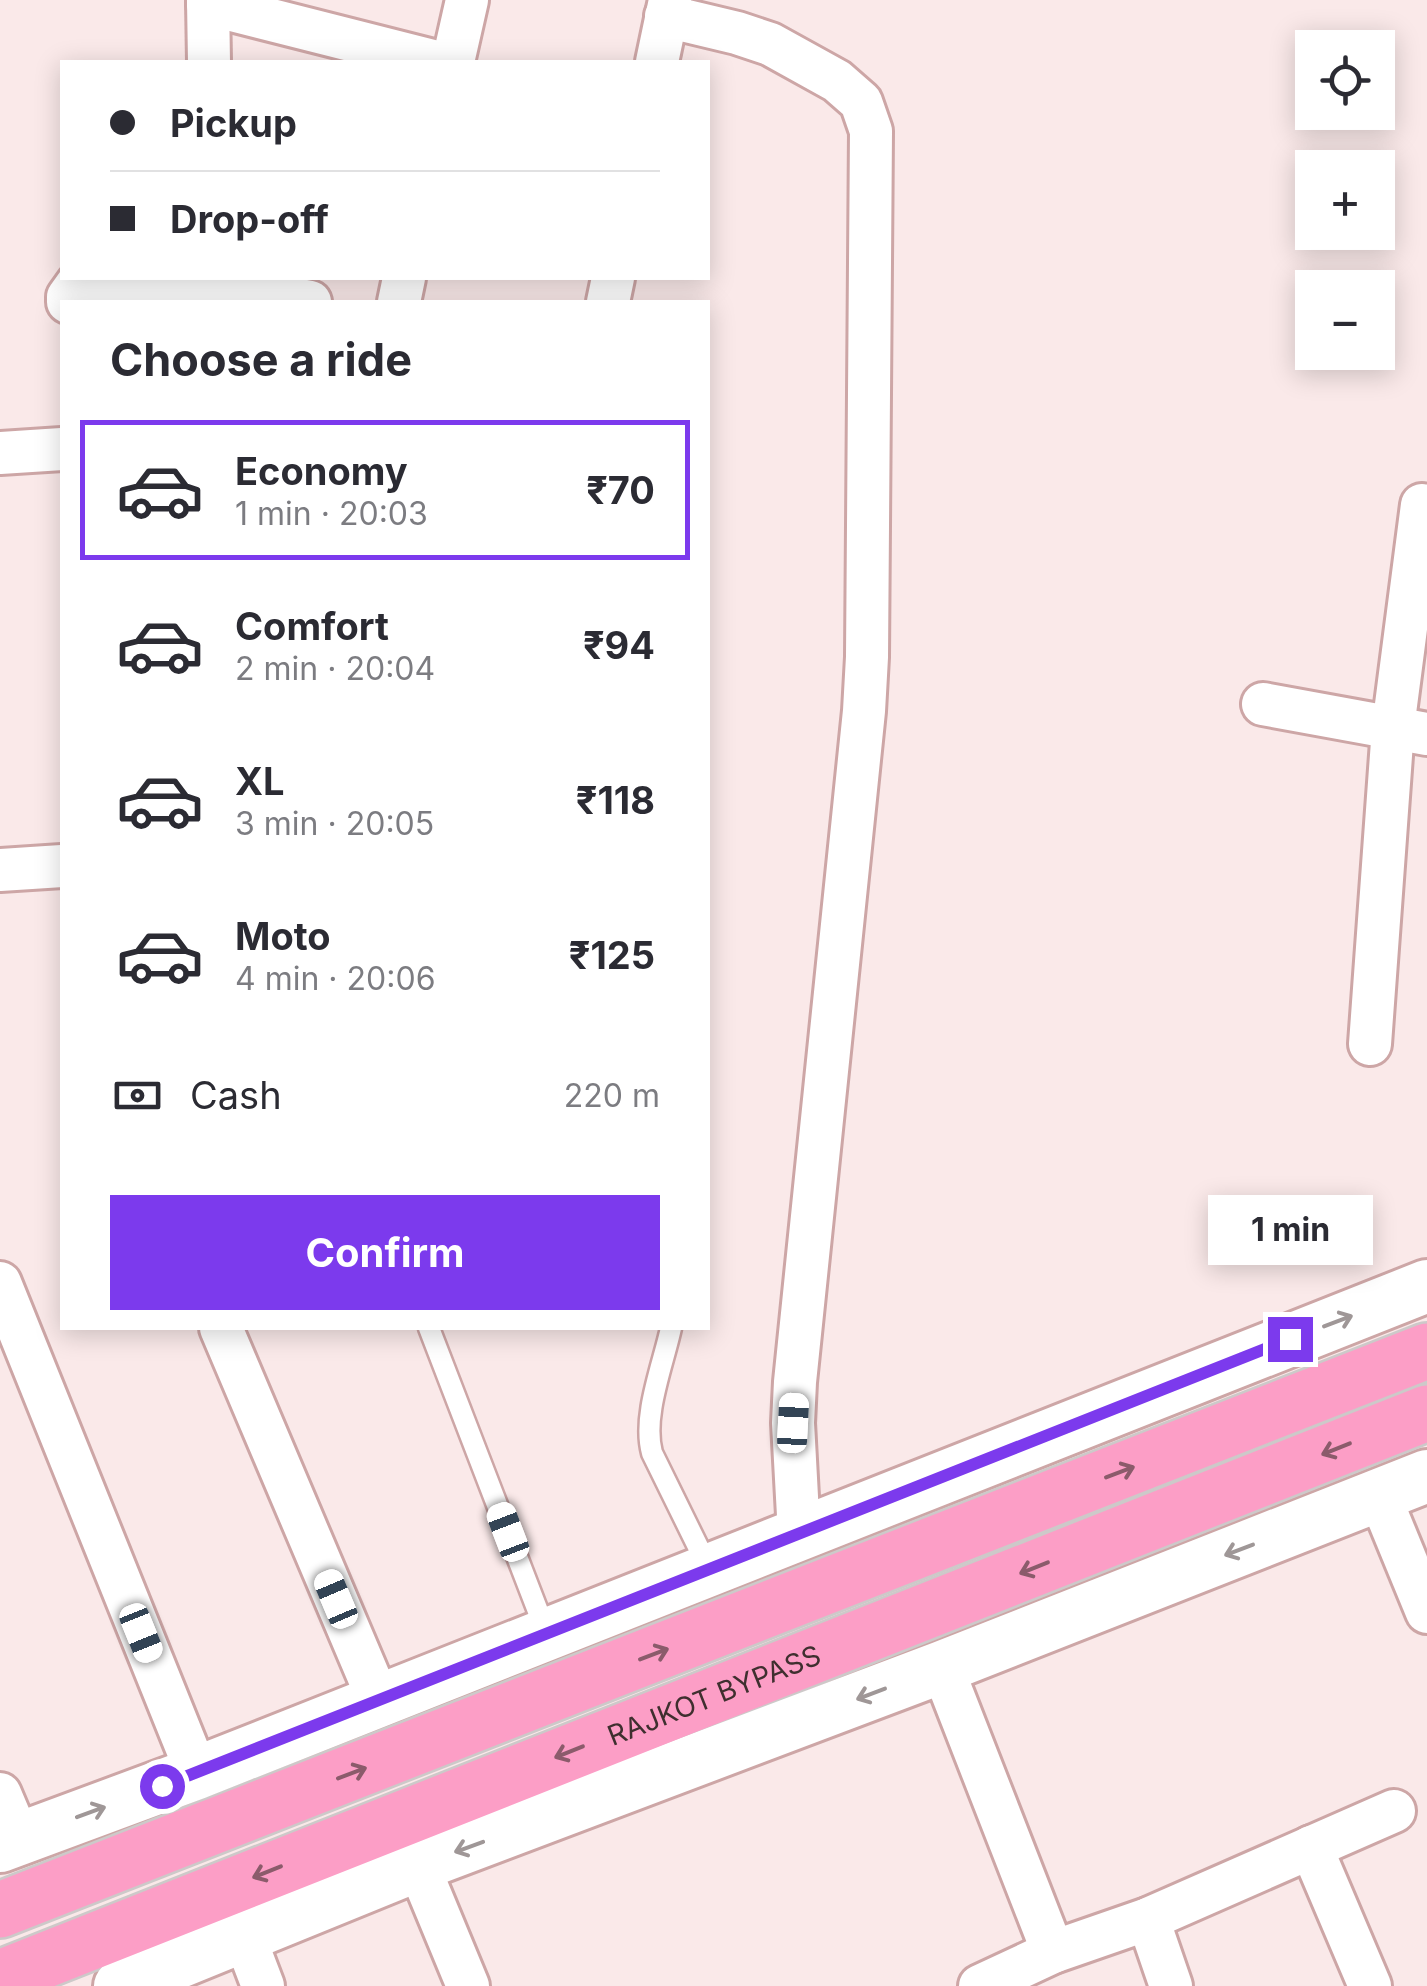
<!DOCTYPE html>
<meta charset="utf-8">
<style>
body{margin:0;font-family:Inter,sans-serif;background:#f2f2f3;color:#2b2b33;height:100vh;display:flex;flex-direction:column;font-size:38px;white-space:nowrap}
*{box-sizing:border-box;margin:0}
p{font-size:32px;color:#7c7c81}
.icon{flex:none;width:55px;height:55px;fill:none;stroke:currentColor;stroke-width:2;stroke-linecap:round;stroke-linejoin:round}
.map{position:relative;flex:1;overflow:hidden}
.details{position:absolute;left:60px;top:300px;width:650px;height:1030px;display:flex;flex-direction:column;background:#fff;border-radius:0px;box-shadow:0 5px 25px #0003}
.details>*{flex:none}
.guide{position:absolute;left:60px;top:60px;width:650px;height:220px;border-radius:0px;box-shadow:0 5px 25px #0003;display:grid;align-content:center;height:220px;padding:0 50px;background:#fff}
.fabs{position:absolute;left:1295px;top:30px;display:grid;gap:20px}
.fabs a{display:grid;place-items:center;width:100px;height:100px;border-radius:0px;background:#fff;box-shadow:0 5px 25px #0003;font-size:50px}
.end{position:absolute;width:45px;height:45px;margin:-22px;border:12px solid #7c3aed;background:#fff;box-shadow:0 0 0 5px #fff}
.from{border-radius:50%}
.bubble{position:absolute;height:70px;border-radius:0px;background:#fff;box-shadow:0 5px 25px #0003;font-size:32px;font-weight:700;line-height:70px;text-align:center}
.car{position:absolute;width:30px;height:60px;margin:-30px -15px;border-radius:12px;box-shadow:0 0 8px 2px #0007;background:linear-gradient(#fff 24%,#345 0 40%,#fff 0 76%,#345 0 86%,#fff 0)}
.guide b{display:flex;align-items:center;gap:35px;height:95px;font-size:38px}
.guide b+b{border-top:2px solid #e1e1e2}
.guide i{width:25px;height:25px;background:#2b2b33}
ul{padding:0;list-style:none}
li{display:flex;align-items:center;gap:30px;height:140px;margin:0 20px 15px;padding:0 30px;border:5px solid transparent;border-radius:0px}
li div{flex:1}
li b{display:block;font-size:38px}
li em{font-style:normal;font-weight:700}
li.selected{border-color:#7c3aed}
li>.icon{width:90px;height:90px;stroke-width:1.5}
h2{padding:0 50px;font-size:45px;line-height:120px}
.pay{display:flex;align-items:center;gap:25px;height:110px;padding:0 50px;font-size:38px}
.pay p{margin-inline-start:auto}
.button{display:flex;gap:20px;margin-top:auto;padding:20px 50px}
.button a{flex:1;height:115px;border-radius:0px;background:#7c3aed;color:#fff;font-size:40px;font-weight:700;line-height:115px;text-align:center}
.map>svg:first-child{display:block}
</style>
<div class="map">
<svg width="1427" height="1986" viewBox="0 0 1427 1986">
<rect width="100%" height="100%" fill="#fae9e9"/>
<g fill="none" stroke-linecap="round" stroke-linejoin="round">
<defs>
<g id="service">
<path d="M429 1328 546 1632"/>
<path d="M671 1328C663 1365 642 1416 652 1453L709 1569"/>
</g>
<g id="minor">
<path d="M208 0 209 62"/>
<path d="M208 4 437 62"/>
<path d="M666 16 737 33 770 44 837 81 861 102 871 131 867 657 864 711 795 1382 793 1423 799 1534"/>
<path d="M453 62 467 0"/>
<path d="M657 62 670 0"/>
<path d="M212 284 310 302"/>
<path d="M68 302V297L78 283 98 279 212 284V278"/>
<path d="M399 302 404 278"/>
<path d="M608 302 613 278"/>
<path d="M0 453 62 449"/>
<path d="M1263 704 1427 734"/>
<path d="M0 870 62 866"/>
<path d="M1370 1044 1393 728 1422 505"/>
<path d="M0 1283 197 1773"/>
<path d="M221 1328 379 1701"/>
<path d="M1379 1495 1427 1612"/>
<path d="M942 1667 1053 1952"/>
<path d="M0 1794 19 1839"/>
<path d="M1311 1847 1370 1986"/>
<path d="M418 1865 468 1986"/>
<path d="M1148 1919 1171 1986"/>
<path d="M244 1936 263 1986"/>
<path d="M980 1986 1053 1952 1148 1919 1394 1811"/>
</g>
<g id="tertiary">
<path d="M0 1846 197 1773 1427 1286"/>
<path d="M120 1986 418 1865 942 1667 1427 1476"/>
</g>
<g id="trunk">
<path d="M0 1910 1427 1351"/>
<path id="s1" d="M0 1978 1427 1413"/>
</g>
</defs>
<use href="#service" stroke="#cda6a6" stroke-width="25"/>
<use href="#minor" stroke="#cda6a6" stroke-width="48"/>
<use href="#tertiary" stroke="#cda6a6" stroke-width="58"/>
<use href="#trunk" stroke="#cdc9c9" stroke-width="60"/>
<use href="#service" stroke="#fff" stroke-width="20"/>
<use href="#minor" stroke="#fff" stroke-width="42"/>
<use href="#tertiary" stroke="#fff" stroke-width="52"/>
<use href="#trunk" stroke="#fc9ec6" stroke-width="55"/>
</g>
<defs><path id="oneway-shaft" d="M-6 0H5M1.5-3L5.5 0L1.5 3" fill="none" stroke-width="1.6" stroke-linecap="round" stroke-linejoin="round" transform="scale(2.5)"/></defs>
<g stroke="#9f9797">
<use href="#oneway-shaft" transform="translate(1338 1321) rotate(-21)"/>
<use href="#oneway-shaft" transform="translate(1239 1550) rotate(159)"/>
<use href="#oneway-shaft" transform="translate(871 1694) rotate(159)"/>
<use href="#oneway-shaft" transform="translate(91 1812) rotate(-20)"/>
<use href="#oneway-shaft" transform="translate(469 1847) rotate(160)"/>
</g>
<g stroke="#8b5b6b">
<use href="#oneway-shaft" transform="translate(1336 1449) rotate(158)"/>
<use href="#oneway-shaft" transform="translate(1120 1472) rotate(-21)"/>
<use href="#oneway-shaft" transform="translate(1034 1568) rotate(158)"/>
<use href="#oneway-shaft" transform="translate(654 1654) rotate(-21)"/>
<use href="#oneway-shaft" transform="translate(569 1752) rotate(158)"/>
<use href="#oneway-shaft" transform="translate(352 1773) rotate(-21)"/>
<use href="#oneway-shaft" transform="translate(267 1872) rotate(158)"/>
</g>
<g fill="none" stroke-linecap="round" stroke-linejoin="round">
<path stroke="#7c3aed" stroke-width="12" d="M162 1786 1290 1339"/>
</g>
<g text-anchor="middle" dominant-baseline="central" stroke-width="10" stroke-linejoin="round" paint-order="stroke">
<g font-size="28" fill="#3f2f2f" stroke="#fbfbfb">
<text stroke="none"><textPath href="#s1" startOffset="768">RAJKOT BYPASS</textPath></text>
</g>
</g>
</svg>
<div class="fabs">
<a><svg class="icon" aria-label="locate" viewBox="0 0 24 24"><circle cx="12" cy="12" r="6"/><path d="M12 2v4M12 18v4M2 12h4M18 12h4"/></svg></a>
<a>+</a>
<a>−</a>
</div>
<i class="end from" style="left:162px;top:1786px"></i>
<i class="end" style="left:1290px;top:1339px"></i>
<div class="bubble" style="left:1208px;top:1195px;width:165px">1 min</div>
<i class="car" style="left:793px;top:1423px;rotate:3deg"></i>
<i class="car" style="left:508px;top:1532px;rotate:339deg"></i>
<i class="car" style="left:336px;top:1599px;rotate:337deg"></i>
<i class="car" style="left:141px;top:1633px;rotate:158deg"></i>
<div class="guide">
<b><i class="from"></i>Pickup</b>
<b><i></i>Drop-off</b>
</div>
<section class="details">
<h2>Choose a ride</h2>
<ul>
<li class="selected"><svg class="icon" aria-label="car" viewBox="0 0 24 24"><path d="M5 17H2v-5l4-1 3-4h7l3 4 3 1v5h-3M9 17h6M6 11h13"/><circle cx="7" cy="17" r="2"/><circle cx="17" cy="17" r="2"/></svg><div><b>Economy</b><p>1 min · 20:03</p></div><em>₹70</em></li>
<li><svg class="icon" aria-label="car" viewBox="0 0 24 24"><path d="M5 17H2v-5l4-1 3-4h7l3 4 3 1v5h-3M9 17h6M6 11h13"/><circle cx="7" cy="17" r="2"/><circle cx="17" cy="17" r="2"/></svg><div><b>Comfort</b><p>2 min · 20:04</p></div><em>₹94</em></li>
<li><svg class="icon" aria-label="car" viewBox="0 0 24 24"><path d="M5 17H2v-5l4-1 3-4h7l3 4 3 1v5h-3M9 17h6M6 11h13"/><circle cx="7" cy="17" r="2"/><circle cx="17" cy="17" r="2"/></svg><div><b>XL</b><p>3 min · 20:05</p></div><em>₹118</em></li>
<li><svg class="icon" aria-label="car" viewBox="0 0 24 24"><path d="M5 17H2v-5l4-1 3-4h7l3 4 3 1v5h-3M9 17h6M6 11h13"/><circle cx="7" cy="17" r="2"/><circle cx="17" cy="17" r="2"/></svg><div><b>Moto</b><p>4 min · 20:06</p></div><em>₹125</em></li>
</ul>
<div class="pay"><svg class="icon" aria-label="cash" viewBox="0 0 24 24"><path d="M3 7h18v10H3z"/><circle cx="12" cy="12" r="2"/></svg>Cash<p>220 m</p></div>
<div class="button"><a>Confirm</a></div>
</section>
</div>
